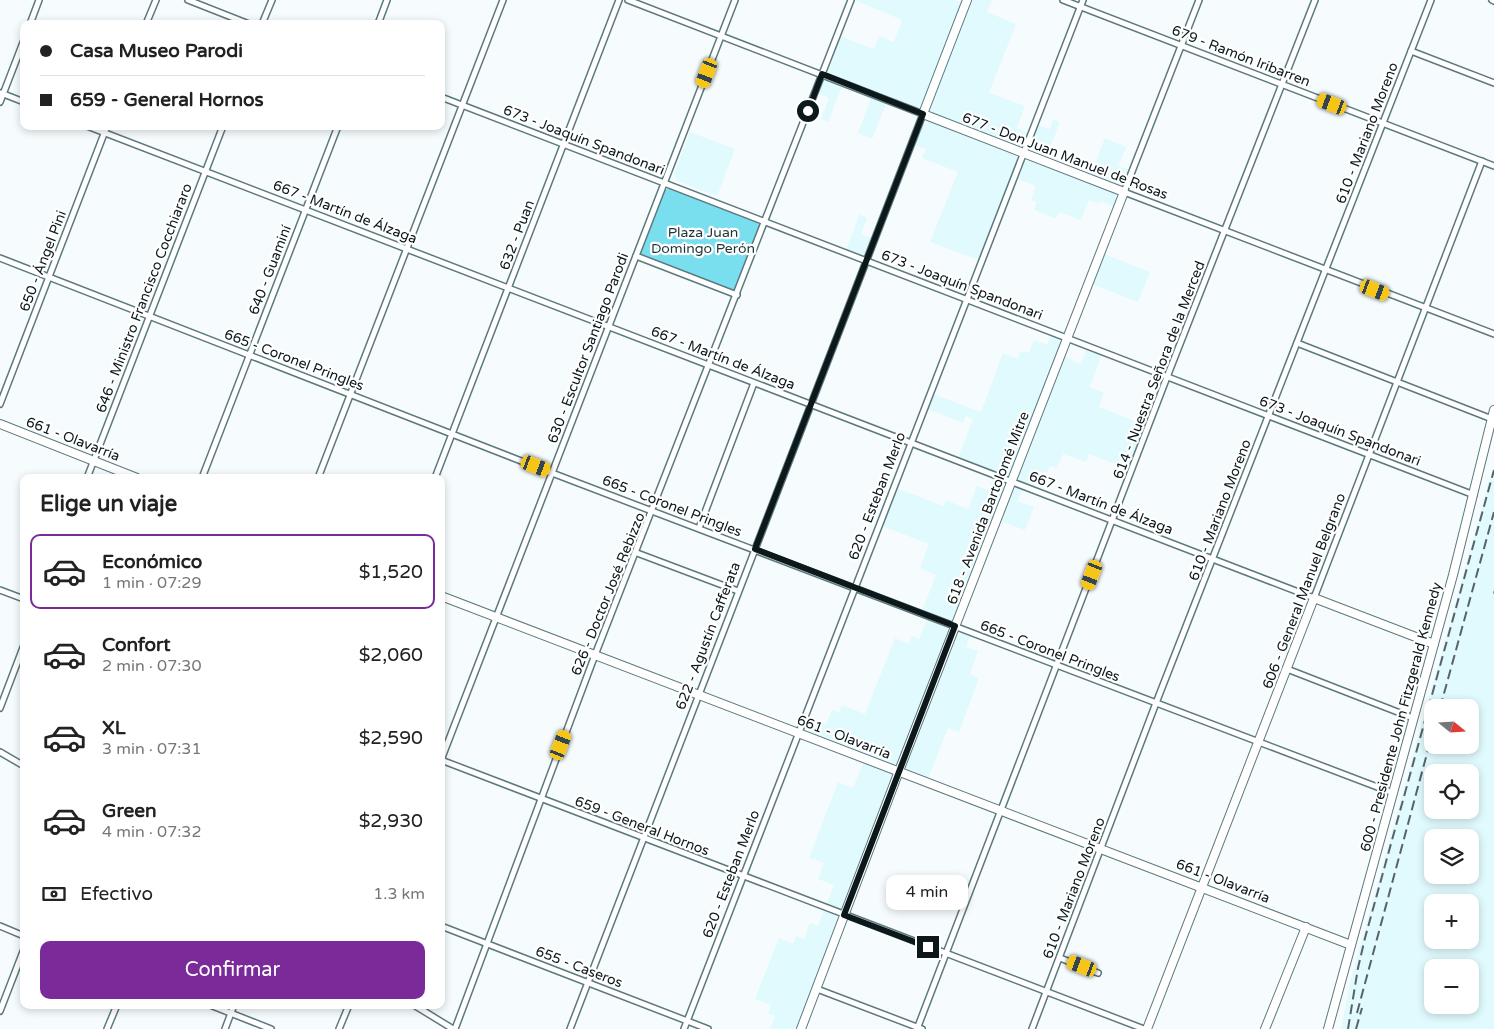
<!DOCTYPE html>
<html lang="es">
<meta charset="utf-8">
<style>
body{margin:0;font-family:"Varela Round",sans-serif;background:#f6f6f6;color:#222;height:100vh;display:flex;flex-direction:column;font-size:19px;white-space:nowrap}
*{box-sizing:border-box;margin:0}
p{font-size:16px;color:#767676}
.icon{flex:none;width:28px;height:28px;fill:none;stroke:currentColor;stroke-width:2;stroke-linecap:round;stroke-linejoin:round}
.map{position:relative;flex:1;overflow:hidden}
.panel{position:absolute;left:20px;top:474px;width:425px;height:535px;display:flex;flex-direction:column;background:#fff;border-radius:10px;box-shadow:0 2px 8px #0003}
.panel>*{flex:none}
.banner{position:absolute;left:20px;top:20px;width:425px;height:110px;border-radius:10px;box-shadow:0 2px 8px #0003;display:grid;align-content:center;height:110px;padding:0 20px;background:#fff}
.needle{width:32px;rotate:108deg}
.fabs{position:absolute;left:1424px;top:699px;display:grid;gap:10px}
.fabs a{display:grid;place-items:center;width:55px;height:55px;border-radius:10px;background:#fff;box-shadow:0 2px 8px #0003;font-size:25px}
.end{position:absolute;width:22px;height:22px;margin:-11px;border:6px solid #0c181a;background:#fff;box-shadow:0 0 0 2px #fff}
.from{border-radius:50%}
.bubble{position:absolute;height:35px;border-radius:10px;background:#fff;box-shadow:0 2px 8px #0003;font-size:16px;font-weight:600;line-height:35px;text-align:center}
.car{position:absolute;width:15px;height:30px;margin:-15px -8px;border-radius:6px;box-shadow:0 0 4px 1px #0007;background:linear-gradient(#f5c518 24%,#345 0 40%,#f5c518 0 76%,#345 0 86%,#f5c518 0)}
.banner b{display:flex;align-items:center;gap:18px;height:48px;font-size:19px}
.banner b+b{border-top:1px solid #e0e0e0}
.banner i{width:12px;height:12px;background:#222}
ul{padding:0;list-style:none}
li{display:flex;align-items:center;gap:15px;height:75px;margin:0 10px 8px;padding:0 10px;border:2px solid transparent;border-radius:10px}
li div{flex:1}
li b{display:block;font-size:19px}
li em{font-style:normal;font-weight:600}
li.active{border-color:#7b2a9a}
li>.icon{width:45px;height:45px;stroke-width:1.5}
h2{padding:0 20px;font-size:22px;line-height:60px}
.pay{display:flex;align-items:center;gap:12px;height:55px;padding:0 20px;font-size:19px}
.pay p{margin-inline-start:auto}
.cta{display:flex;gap:10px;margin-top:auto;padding:10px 20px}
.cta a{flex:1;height:58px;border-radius:10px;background:#7b2a9a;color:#fff;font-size:20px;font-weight:600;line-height:58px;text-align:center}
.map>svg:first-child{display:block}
</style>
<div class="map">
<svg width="1494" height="1029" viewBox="0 0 1494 1029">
<rect width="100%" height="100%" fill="#f6fcfd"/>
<g fill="#e0fafe" fill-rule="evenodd">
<path d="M854 0H954L962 3 923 106 920 108 828 73 840 36 874 49 879 36 894 42 902 20Z"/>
<path d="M971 0H992L987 12 1016 24 989 93 1025 106 1017 128 1028 133 1020 147 936 115 931 111 930 106Z"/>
<path d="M823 80 842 86 828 122 821 119 829 98 817 93Z"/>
<path d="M871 98 886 104 872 139 858 133Z"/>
<path d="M1053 119 1060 122 1046 158 1033 153 1030 145 1038 125 1050 129Z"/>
<path d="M928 121 1017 156 1018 159 979 260 930 242 958 172 922 158 926 149 915 145 923 125Z"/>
<path d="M690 132 735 149 717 196 677 181 674 175Z"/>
<path d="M1105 138 1126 147 1118 166 1129 170 1121 186 1091 174Z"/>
<path d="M1029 160 1115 193 1117 198 1114 207 1100 201 1099 204 1089 200 1081 220 1059 212 1056 219 1034 210 1037 202 1031 200 1036 186 1018 179 1025 162Z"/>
<path d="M860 214 867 218 861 234 872 238 866 252 862 255 846 250Z"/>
<path d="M1104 254 1150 272 1138 302 1092 284Z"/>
<path d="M1051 335 1059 338 1061 343 1010 474 1005 476 958 458 973 419 966 416 963 423 927 409 933 394 981 412 1003 353 1018 359 1021 351 1029 353 1034 340 1047 345Z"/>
<path d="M1087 349 1102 354 1090 387 1104 393 1099 407 1145 425 1128 469 1089 454 1086 462 1063 454 1057 468 1050 466 1047 473 1040 471 1033 488 1022 483 1018 478 1065 357 1081 364Z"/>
<path d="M1494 471V1029H1341L1350 983 1489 481ZM1432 708H1470V745H1432ZM1470 772V810H1432V772ZM1432 838H1470V875H1432ZM1432 902H1470V940H1432ZM1432 968H1470V1005H1432Z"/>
<path d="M993 479 1003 483 1005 487 954 620 949 622 922 611 936 575 920 568 929 544 882 526 896 488 943 506 946 500 968 509 977 486 988 490Z"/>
<path d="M1016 488 1022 490 1018 501 1034 507 1025 530 1000 521 1012 491Z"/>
<path d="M927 620 947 628 949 631 898 764 892 765 805 731 809 717 826 724 832 710 839 713 842 705 865 714 895 638 909 644 912 636 919 639Z"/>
<path d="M962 633 970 636 966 647 978 651 970 674 979 678 959 732 948 728 928 779 908 771 906 768 957 636Z"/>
<path d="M864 761 892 771 894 777 840 911 826 906 834 885 818 879 824 863 809 858 838 782 853 788Z"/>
<path d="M823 911 835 915 838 919 797 1029H770L775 1016 768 1013 771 1005 755 999 779 938 793 944 796 936 804 939 810 923 818 926Z"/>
</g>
<path fill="#79dfee" d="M670 188 756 221 760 225 737 286 734 290 640 255 665 190Z"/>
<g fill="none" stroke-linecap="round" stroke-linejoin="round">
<path stroke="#7d9bb8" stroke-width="2" d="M1494 593V592"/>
<defs>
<g id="street">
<path d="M188 0 249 24"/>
<path d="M1063 0 1494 166"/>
<path d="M1199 0 1124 192 1494 334"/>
<path d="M1492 0 1494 1"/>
<path d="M30 24 39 0"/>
<path d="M146 24 156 0"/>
<path d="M262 24 272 0"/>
<path d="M378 24 387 0"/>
<path d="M1411 51 1494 83"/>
<path d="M1 93 24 102"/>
<path d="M441 97 1474 495"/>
<path d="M0 102 24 40"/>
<path d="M87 126 1314 598 1482 161"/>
<path d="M636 256 737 295"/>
<path d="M0 258 552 473 1393 793"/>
<path d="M1297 343 1492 419"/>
<path d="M0 404 107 126"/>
<path d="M87 478 223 126"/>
<path d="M202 478 338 126"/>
<path d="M318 478 503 0"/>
<path d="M435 478 619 0"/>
<path d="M699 528 754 383"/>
<path d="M637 553 738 591"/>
<path d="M0 590 24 599"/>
<path d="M1287 669 1413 718"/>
<path d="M0 708 24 645"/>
<path d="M0 752 24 766"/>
<path d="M441 760 735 0"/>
<path d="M441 760 1144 1029"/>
<path d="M0 926 24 936"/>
<path d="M441 926 708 1029"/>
<path d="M1060 958 1098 973"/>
<path d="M817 989 922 1029"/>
<path d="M210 1005 271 1029"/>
<path d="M414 1005 453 1029"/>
<path d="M0 1011 24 949"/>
<path d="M107 1029 117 1005"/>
<path d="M225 1029 234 1005"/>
<path d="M339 1029 349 1005"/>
<path d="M455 1029 595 655 851 0"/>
<path d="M570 1029 923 114 628 0"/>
<path d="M684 1029 1083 0"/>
<path d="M917 1029 1167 377 1315 0"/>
<path d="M1032 1029 1156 703 1431 0"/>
</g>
<g id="secondary">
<path d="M0 424 137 478"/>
<path d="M441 596 1351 945"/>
<path d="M801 1029 899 771 1124 192 923 114 967 0"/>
<path d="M1147 1029 1314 598 1434 644"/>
<path d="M1265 1029 1306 927"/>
<path d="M1328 1029 1453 575 1494 410"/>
</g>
</defs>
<use href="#street" stroke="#5b797e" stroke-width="8"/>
<use href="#secondary" stroke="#5b797e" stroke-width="10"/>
<use href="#street" stroke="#fff" stroke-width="5"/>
<use href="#secondary" stroke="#fff" stroke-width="8"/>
<g stroke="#596365" stroke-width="2" stroke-dasharray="10 5" stroke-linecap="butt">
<path d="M1440 708 1494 512"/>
<path d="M1357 1013 1432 735"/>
<path d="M1348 1029 1358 968 1365 938 1494 470"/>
<path d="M1356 1029 1362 1008"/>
</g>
</g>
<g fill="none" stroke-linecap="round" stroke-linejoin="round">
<path stroke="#0c181a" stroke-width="6" d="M808 111 822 74 923 114 755 549 955 626 844 915 928 947"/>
</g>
<g text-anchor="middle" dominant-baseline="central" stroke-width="4.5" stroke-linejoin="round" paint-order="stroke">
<g font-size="14" fill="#0c181a" stroke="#fff">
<text transform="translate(1241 56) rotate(21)">679 - Ramón Iribarren</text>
<text transform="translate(1367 133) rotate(-69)">610 - Mariano Moreno</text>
<text transform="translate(584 140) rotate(21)">673 - Joaquín Spandonari</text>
<text transform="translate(1065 156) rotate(21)">677 - Don Juan Manuel de Rosas</text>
<text transform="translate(345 212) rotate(21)">667 - Martín de Álzaga</text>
<text transform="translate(517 235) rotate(-69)">632 - Puan</text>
<text transform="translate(43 261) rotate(-69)">650 - Ángel Pini</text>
<text transform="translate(270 270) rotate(-69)">640 - Guaminí</text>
<text transform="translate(962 285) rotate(21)">673 - Joaquín Spandonari</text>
<text transform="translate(144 298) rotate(-69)">646 - Ministro Francisco Cocchiararo</text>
<text transform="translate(588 348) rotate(-69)">630 - Escultor Santiago Parodi</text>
<text transform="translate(723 358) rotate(21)">667 - Martín de Álzaga</text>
<text transform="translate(294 360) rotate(21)">665 - Coronel Pringles</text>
<text transform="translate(1159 370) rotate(-69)">614 - Nuestra Señora de la Merced</text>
<text transform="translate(1340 431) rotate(21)">673 - Joaquín Spandonari</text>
<text transform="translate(73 439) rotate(21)">661 - Olavarría</text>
<text transform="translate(877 496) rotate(-69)">620 - Esteban Merlo</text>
<text transform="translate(1101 503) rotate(21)">667 - Martín de Álzaga</text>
<text transform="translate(672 506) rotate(21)">665 - Coronel Pringles</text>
<text transform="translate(988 508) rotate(-69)">618 - Avenida Bartolomé Mitre</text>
<text transform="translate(1220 510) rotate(-69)">610 - Mariano Moreno</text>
<text transform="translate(1304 591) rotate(-69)">606 - General Manuel Belgrano</text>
<text transform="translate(608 594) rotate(-68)">626 - Doctor José Rebizzo</text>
<text transform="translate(708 636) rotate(-69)">622 - Agustín Cafferata</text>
<text transform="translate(1050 651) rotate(21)">665 - Coronel Pringles</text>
<text transform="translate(1401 717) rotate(-75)">600 - Presidente John Fitzgerald Kennedy</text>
<text transform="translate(844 737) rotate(21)">661 - Olavarría</text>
<text transform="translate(642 826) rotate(21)">659 - General Hornos</text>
<text transform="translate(731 874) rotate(-69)">620 - Esteban Merlo</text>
<text transform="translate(1223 881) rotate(21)">661 - Olavarría</text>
<text transform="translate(1074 888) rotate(-69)">610 - Mariano Moreno</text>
<text transform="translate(579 967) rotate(21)">655 - Caseros</text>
</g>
<g font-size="14" fill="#1e3539" stroke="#fff">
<text x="703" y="232">Plaza Juan<tspan x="703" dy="16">Domingo Perón</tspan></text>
</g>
</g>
</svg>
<div class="fabs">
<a><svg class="needle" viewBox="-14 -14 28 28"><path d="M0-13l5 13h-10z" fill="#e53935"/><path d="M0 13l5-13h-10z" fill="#767676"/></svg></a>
<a><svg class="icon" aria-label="locate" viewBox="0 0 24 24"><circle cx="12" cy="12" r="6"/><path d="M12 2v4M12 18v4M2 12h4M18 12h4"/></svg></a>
<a><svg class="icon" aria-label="layers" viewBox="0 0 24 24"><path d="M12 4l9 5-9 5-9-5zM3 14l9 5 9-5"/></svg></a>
<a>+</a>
<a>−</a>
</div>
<i class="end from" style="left:808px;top:111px"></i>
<i class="end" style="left:928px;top:947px"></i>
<div class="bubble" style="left:886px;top:875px;width:82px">4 min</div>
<i class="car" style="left:707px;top:73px;rotate:201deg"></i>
<i class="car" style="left:1332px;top:104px;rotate:291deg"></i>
<i class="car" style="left:1375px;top:290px;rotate:111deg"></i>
<i class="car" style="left:536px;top:466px;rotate:111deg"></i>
<i class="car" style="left:1092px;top:575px;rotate:201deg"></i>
<i class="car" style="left:561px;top:745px;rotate:21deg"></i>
<i class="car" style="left:1082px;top:966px;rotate:291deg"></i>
<div class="banner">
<b><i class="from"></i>Casa Museo Parodi</b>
<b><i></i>659 - General Hornos</b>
</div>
<section class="panel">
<h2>Elige un viaje</h2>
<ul>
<li class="active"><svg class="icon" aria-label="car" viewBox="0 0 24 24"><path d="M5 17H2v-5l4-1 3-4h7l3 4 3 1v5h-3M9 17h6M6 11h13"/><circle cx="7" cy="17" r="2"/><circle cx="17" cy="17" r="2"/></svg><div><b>Económico</b><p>1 min · 07:29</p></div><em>$1,520</em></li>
<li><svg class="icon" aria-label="car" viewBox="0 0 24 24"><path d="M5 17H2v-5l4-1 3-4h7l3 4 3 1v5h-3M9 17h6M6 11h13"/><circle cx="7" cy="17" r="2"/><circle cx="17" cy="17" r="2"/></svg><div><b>Confort</b><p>2 min · 07:30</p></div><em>$2,060</em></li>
<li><svg class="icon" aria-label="car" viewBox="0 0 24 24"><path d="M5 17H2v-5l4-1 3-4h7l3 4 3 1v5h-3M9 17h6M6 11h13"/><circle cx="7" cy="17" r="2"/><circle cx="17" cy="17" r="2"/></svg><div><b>XL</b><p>3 min · 07:31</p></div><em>$2,590</em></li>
<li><svg class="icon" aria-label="car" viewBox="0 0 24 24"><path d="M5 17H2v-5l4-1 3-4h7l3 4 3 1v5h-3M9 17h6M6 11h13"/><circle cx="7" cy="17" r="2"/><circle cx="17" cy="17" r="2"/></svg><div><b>Green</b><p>4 min · 07:32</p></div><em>$2,930</em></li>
</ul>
<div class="pay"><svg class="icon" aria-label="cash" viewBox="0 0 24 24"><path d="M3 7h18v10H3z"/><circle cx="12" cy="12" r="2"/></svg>Efectivo<p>1.3 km</p></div>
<div class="cta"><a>Confirmar</a></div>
</section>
</div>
